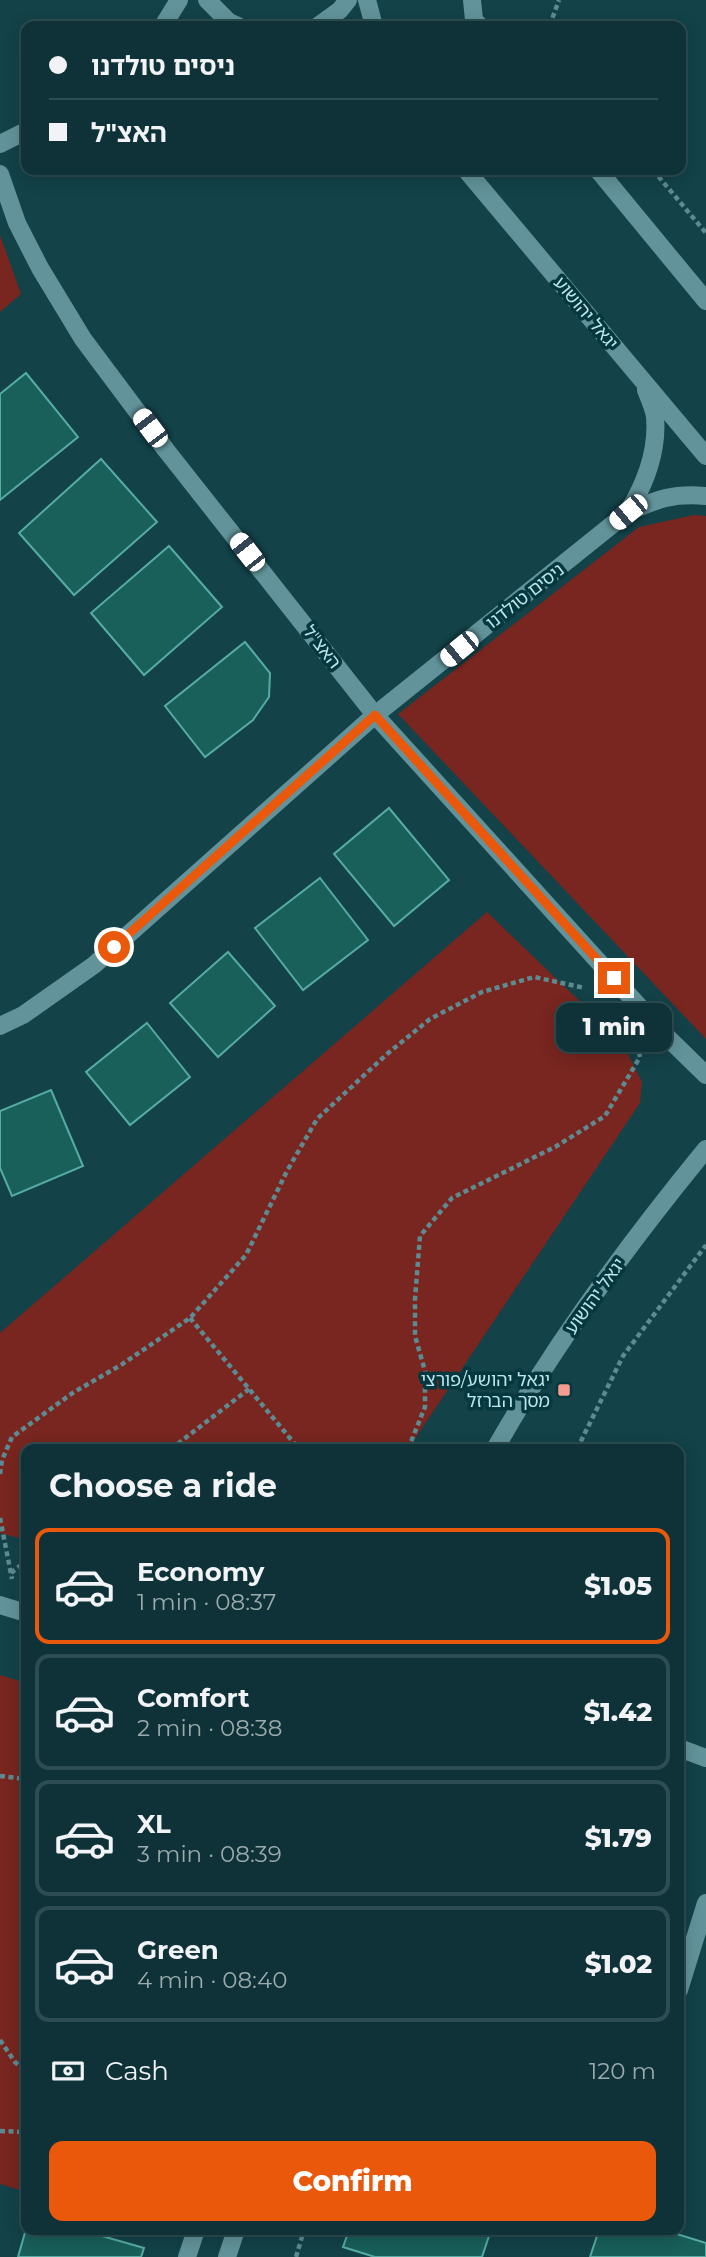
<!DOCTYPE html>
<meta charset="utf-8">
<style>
body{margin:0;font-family:Montserrat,"Noto Sans Hebrew",sans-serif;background:#173a3f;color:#f1f3f6;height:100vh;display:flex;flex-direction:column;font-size:26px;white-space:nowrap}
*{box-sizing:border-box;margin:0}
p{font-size:23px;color:#9baaad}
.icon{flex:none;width:38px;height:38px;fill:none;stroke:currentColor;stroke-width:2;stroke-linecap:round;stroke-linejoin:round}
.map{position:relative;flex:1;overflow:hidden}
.panel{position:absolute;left:21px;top:1444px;width:663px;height:791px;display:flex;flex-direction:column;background:#0e3237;border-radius:14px;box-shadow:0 4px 18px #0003,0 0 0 2px #2e4d52}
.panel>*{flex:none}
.hud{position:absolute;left:21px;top:21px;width:665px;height:154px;border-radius:14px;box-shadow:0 4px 18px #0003,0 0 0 2px #2e4d52;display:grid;align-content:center;height:154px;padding:0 28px;background:#0e3237}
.end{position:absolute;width:32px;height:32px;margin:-16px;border:9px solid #ea580c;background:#fff;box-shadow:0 0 0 4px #fff}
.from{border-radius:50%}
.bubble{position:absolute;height:49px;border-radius:14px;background:#0e3237;box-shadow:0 4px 18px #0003,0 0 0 2px #2e4d52;font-size:23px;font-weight:800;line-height:49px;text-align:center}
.car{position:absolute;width:21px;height:42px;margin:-21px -10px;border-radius:9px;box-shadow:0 0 5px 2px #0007;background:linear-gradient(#fff 24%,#345 0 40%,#fff 0 76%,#345 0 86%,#fff 0)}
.hud b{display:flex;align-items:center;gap:24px;height:66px;font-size:26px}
.hud b+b{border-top:2px solid #2e4d52}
.hud i{width:18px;height:18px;background:#f1f3f6}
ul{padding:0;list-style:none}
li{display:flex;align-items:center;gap:21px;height:116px;margin:0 14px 10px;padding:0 14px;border:4px solid #2e4d52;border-radius:14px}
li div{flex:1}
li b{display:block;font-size:26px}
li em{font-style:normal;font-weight:800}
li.on{border-color:#ea580c}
li>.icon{width:63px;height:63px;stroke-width:1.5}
h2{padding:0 28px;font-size:32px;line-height:84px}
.pay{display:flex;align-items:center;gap:18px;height:77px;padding:0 28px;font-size:26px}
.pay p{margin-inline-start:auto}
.button{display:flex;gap:14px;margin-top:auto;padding:14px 28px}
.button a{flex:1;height:80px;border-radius:14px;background:#ea580c;color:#fff;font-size:28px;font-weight:800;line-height:80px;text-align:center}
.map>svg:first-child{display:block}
</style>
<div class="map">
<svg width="706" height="2257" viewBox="0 0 706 2257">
<rect width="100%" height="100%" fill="#134249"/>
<g fill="#78261f">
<path d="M0 235 21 294 0 312Z"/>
<path d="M694 515 706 516V1039L398 714 639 527Z"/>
<path d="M487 912 622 1042 642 1082 640 1103 408 1449H26V1540L0 1533V1333Z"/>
<path d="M0 1675 26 1683V2192L0 2184Z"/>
</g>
<g fill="#195f5a" stroke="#56aca5" stroke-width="2">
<path d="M26 373 78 437 0 500V394Z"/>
<path d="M101 459 157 522 74 595 19 533Z"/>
<path d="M169 546 222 607 144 675 91 613Z"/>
<path d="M245 642 270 673 269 697 253 720 205 757 165 706Z"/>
<path d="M389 808 449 880 394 926 334 854Z"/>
<path d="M320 878 368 940 303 990 255 928Z"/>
<path d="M228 952 275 1006 218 1057 170 1003Z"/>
<path d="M147 1023 190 1077 130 1125 86 1072Z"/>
<path d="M51 1090 83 1166 12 1196 0 1168V1111Z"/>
<path d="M26 2229 81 2230 144 2248 141 2257H18Z"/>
<path d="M349 2230H491L482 2257H375L343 2247Z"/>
<path d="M599 2230H664L706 2243V2257H590Z"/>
</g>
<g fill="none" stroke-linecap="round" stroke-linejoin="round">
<g stroke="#5e8a91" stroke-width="4.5" stroke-dasharray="5 3.5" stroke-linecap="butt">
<path d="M553 26 552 19 559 0"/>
<path d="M653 170 706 233"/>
<path d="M190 1318 299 1449"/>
<path d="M171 1449 249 1389"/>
<path d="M408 1449 425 1407V1371L415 1336V1299L420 1236 452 1198 555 1147 605 1116 640 1057 638 1047"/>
<path d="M577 1449 623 1356 706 1245"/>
<path d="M0 1474 2 1460 12 1437 74 1392 121 1365 190 1318 246 1255 287 1171 317 1119 387 1054 430 1019 482 992 534 977 585 988"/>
<path d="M0 1518 12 1579"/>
<path d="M11 1573 26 1561"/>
<path d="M0 1776 26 1779"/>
<path d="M0 2040 15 2062 26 2072"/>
<path d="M0 2131 26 2132"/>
<path d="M296 2257 304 2230"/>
</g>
<g stroke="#62939a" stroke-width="18">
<path d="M207 0 229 22 238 26"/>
<path d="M367 0 374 26"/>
<path d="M472 0 474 20 480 26"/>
<path d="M163 26 179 0"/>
<path d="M318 26 340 10 348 0"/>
<path d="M0 144 26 131"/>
<path d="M466 170 706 456"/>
<path d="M598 170 706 301"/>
<path d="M0 174 17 223 40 268 83 339 166 450 375 715 665 1035 706 1075"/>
<path d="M628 512C645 484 658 451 655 417 654 408 649 398 646 390"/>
<path d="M0 1026 23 1015 94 965 375 715 628 512C658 499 673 493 706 496"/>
<path d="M495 1449C555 1343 629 1243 706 1149"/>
<path d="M0 1605 26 1613"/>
<path d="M679 1748 706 1758"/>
<path d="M679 1990 706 1903"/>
<path d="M187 2257 196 2230"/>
<path d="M227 2257 236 2230"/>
</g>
</g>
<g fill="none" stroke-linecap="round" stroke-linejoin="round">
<path stroke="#ea580c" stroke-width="9" d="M114 947 375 715 614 978"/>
</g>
<rect fill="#f59c90" stroke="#05373e" stroke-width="2.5" x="557" y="1383" width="14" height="14" rx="3.5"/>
<g text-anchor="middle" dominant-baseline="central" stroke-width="7" stroke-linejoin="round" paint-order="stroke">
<g font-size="18" fill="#bde5eb" stroke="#05373e">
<text transform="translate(586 313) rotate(50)">יגאל יהושוע</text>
<text transform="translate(525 596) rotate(-38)">ניסים טולדנו</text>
<text transform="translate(322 647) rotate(52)">האצ"ל</text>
<text transform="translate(595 1296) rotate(-54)">יגאל יהושוע</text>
</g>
<g font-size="18" fill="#bde5eb" stroke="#05373e" text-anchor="end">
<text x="550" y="1380">יגאל יהושע/פורצי<tspan x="550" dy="21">מסך הברזל</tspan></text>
</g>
</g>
</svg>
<i class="end from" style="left:114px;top:947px"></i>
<i class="end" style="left:614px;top:978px"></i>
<div class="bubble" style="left:556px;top:1003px;width:116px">1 min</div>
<i class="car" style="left:150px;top:428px;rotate:323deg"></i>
<i class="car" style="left:628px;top:512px;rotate:230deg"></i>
<i class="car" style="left:247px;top:552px;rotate:322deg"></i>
<i class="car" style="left:459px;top:649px;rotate:231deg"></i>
<div class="hud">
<b><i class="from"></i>ניסים טולדנו</b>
<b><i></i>האצ&quot;ל</b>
</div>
<section class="panel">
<h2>Choose a ride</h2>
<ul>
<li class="on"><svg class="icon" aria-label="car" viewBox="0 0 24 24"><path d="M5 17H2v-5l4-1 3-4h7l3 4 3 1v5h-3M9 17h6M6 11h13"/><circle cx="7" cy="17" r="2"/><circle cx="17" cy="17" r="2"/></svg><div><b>Economy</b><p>1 min · 08:37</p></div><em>$1.05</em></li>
<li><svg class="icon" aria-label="car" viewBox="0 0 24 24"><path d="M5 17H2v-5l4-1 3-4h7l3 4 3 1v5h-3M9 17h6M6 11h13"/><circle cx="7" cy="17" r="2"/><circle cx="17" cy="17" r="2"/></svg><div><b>Comfort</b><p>2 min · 08:38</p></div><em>$1.42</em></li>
<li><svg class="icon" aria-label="car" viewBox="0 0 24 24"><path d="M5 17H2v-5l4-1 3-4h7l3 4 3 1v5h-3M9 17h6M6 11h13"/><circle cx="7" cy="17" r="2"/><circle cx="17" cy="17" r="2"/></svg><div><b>XL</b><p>3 min · 08:39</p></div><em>$1.79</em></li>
<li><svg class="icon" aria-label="car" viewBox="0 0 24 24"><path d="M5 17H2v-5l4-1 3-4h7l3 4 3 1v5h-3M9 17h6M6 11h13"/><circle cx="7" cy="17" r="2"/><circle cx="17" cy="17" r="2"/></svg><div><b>Green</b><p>4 min · 08:40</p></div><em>$1.02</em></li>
</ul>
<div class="pay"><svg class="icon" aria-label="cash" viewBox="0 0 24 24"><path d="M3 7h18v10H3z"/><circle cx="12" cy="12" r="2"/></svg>Cash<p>120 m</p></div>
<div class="button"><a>Confirm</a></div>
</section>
</div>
